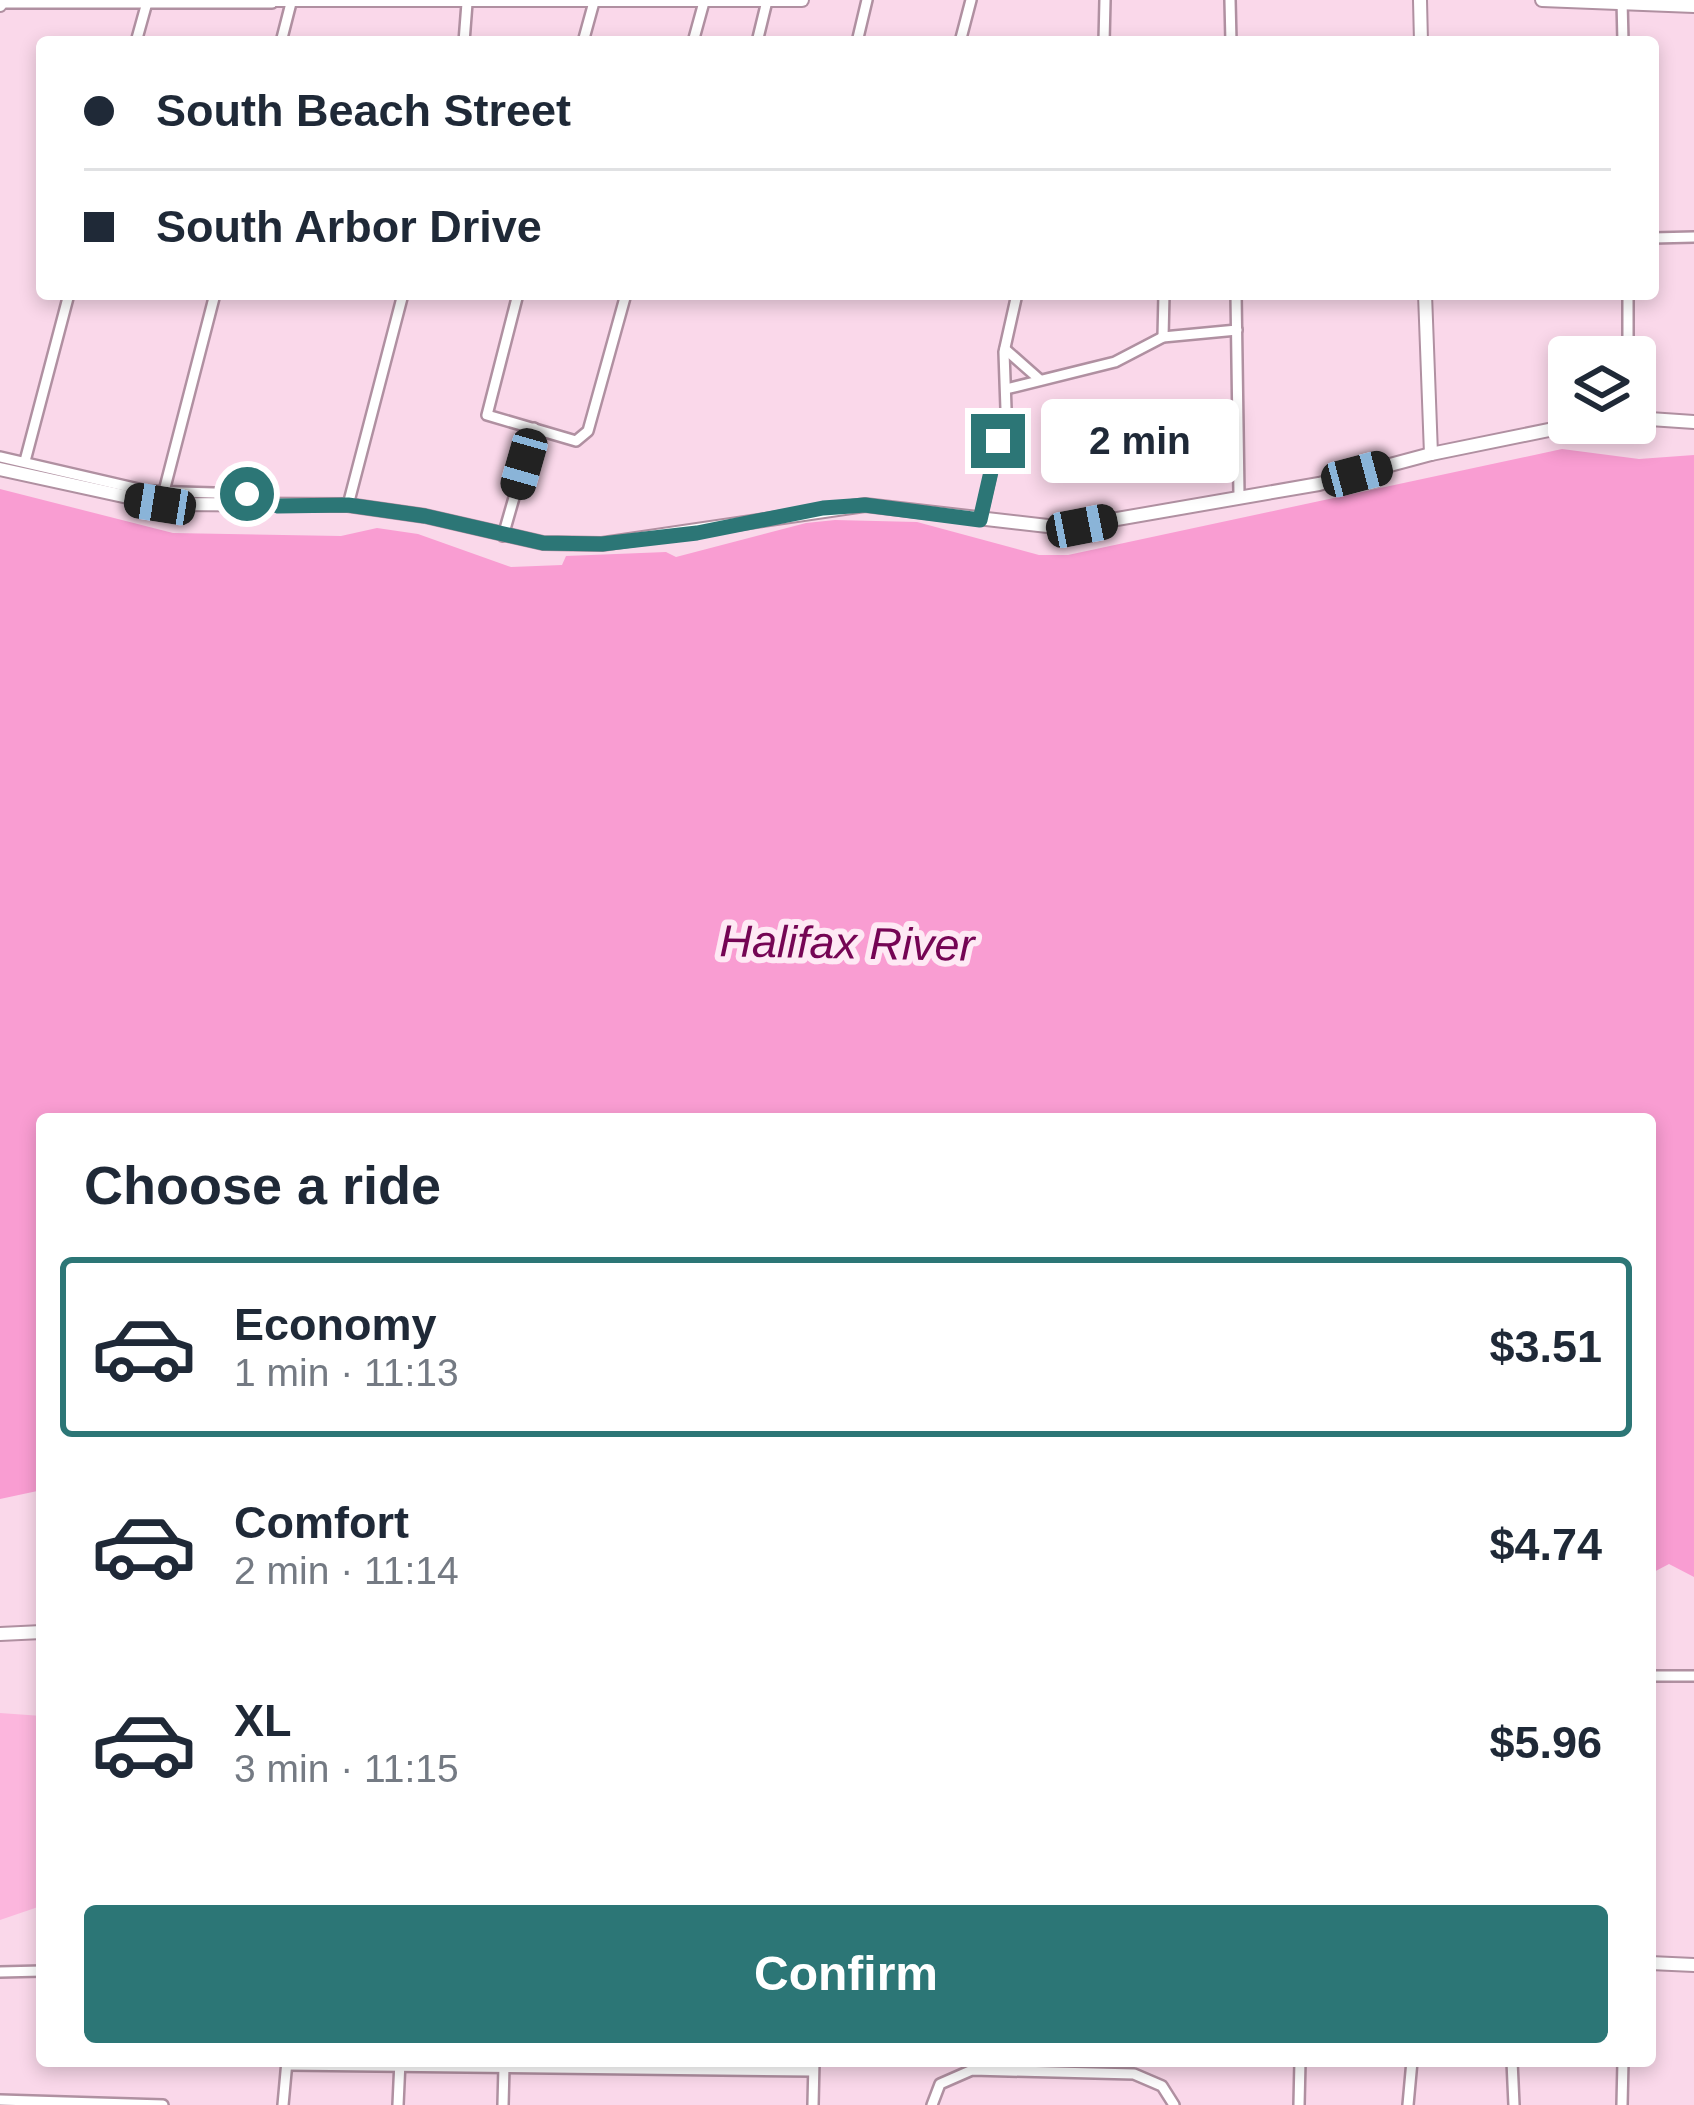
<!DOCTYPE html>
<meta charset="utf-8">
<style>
body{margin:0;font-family:Arial,sans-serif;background:#f6f6f7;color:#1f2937;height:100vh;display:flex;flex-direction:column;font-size:45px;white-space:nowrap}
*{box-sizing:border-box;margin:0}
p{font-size:39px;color:#747a83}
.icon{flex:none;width:66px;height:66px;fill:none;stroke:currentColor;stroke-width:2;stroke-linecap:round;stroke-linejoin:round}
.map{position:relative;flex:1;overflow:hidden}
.sheet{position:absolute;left:36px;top:1113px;width:1620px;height:954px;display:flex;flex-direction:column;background:#fff;border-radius:12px;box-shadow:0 6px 18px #0003}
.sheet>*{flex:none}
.top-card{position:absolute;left:36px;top:36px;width:1623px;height:264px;border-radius:12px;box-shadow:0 6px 18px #0003;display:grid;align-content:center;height:264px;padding:0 48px;background:#fff}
.controls{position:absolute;left:1548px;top:336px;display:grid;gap:24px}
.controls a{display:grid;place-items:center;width:108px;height:108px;border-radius:12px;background:#fff;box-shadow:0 6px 18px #0003;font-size:60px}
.end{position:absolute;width:54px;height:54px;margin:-27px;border:15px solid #2c7676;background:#fff;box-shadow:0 0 0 6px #fff}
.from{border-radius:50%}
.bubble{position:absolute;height:84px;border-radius:12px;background:#fff;box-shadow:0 6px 18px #0003;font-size:39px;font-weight:700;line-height:84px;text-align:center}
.car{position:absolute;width:36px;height:72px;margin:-36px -18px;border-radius:15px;box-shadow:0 0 9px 3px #0007;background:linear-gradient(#222 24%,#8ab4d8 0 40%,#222 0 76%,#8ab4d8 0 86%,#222 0)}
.top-card b{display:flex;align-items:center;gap:42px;height:114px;font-size:45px}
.top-card b+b{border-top:3px solid #e0e1e3}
.top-card i{width:30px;height:30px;background:#1f2937}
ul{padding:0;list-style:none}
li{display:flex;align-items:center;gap:36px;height:180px;margin:0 24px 18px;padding:0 24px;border:6px solid transparent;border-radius:12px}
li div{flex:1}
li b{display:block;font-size:45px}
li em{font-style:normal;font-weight:700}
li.active{border-color:#2c7676}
li>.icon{width:108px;height:108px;stroke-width:1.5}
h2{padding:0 48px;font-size:54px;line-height:144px}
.primary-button{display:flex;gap:24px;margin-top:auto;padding:24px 48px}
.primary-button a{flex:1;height:138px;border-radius:12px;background:#2c7676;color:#fff;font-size:48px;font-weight:700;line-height:138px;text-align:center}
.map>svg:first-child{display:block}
</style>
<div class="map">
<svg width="1694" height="2105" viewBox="0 0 1694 2105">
<rect width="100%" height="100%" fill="#fad8ea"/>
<path fill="#fcb6dd" d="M0 1713 42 1716V1911L38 1907 0 1920Z"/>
<path fill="#f99dd2" d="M1562 449 1639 459 1694 455V1577L1669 1564 1650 1574V1119H42V1490L0 1499V489L173 533 341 536 377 528 418 534 511 567 562 565 566 556 666 552 676 557 806 523 835 520 917 522 1039 555H1068Z"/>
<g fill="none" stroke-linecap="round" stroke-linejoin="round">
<defs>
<g id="street">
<path d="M1230 0 1231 42"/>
<path d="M1622 0 1623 42"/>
<path d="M1 3H272"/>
<path d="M136 42 146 6"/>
<path d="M281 42 291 3"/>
<path d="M464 42 467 3"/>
<path d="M583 42 594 2"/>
<path d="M693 42 704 2"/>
<path d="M757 42 767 1"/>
<path d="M857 42 867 0"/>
<path d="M960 42 971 0"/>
<path d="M1104 42 1105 0"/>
<path d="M1653 238 1694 237"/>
<path d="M518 294 487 415 576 441 588 431 626 294"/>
<path d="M1236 294 1239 495"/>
<path d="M1628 294V357"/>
<path d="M1163 337 1164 294"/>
<path d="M1005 349 1039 379"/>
<path d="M1006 389 1115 362 1163 337 1237 330"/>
<path d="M0 457 147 491 247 494 274 502"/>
<path d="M25 461 69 294"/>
<path d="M162 499 215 294"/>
<path d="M348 505 403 294"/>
<path d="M980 520 1006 409 1004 352 1017 294"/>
<path d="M503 536 534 428"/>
<path d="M1650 1676H1694"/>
<path d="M0 1972 42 1971"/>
<path d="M1512 2061 1514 2105"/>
<path d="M287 2065 813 2071"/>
<path d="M0 2100 163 2105"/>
<path d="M283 2105 287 2061"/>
<path d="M398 2105 400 2061"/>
<path d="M503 2105 504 2066"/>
<path d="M813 2105 814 2061"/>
<path d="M932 2105 940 2084 972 2070 1134 2074 1162 2086 1174 2105"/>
<path d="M1299 2105 1300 2061"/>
<path d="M1408 2105 1412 2061"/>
<path d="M1622 2105 1623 2061"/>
</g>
<g id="secondary">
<path d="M266 0H802"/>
<path d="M1420 0 1421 42"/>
<path d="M1542 0 1694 6"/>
<path d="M0 5 1 0"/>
<path d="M1425 294 1431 454"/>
<path d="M1635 418 1694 422"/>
<path d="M0 469 160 504 348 505 425 516 543 543 602 544 865 505 1065 528 1319 484 1431 454 1583 423"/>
<path d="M0 1634 42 1632"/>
<path d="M1650 1963 1694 1965"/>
</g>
</defs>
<use href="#street" stroke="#b090a1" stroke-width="14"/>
<use href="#secondary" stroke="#b090a1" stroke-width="16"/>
<use href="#street" stroke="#fff" stroke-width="9"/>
<use href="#secondary" stroke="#fff" stroke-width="12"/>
</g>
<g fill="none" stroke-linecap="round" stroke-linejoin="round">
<path stroke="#2c7676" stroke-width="15" d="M247 494 278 506 348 505 425 516 543 543 602 544 697 533 823 508 865 505 980 520 998 441"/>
</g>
<g text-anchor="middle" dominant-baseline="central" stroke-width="12" stroke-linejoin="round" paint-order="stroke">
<g font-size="45" font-style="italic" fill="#750554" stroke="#fee9f4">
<text transform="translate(847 943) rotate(1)">Halifax River</text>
</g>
</g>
</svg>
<div class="controls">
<a><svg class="icon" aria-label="layers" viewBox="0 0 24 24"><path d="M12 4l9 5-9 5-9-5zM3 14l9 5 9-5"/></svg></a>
</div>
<i class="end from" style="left:247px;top:494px"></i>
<i class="end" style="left:998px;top:441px"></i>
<div class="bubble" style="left:1041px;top:399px;width:198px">2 min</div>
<i class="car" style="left:524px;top:464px;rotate:196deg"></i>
<i class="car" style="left:1357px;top:474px;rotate:75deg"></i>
<i class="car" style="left:160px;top:504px;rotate:279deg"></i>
<i class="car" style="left:1082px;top:526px;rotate:79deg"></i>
<div class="top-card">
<b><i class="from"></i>South Beach Street</b>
<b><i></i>South Arbor Drive</b>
</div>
<section class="sheet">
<h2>Choose a ride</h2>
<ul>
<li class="active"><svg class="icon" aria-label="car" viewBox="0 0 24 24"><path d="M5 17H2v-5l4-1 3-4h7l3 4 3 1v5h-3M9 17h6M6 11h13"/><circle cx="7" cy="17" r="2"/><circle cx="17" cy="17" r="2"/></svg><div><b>Economy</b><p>1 min · 11:13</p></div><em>$3.51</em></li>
<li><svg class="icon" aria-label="car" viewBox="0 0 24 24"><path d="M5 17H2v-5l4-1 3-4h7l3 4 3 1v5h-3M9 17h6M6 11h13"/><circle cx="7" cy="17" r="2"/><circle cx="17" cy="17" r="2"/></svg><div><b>Comfort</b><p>2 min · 11:14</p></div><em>$4.74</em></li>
<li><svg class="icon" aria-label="car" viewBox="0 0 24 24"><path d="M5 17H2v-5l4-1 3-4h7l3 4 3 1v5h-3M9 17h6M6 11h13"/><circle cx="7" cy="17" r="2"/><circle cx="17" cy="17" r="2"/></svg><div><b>XL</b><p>3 min · 11:15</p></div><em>$5.96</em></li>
</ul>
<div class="primary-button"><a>Confirm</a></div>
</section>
</div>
